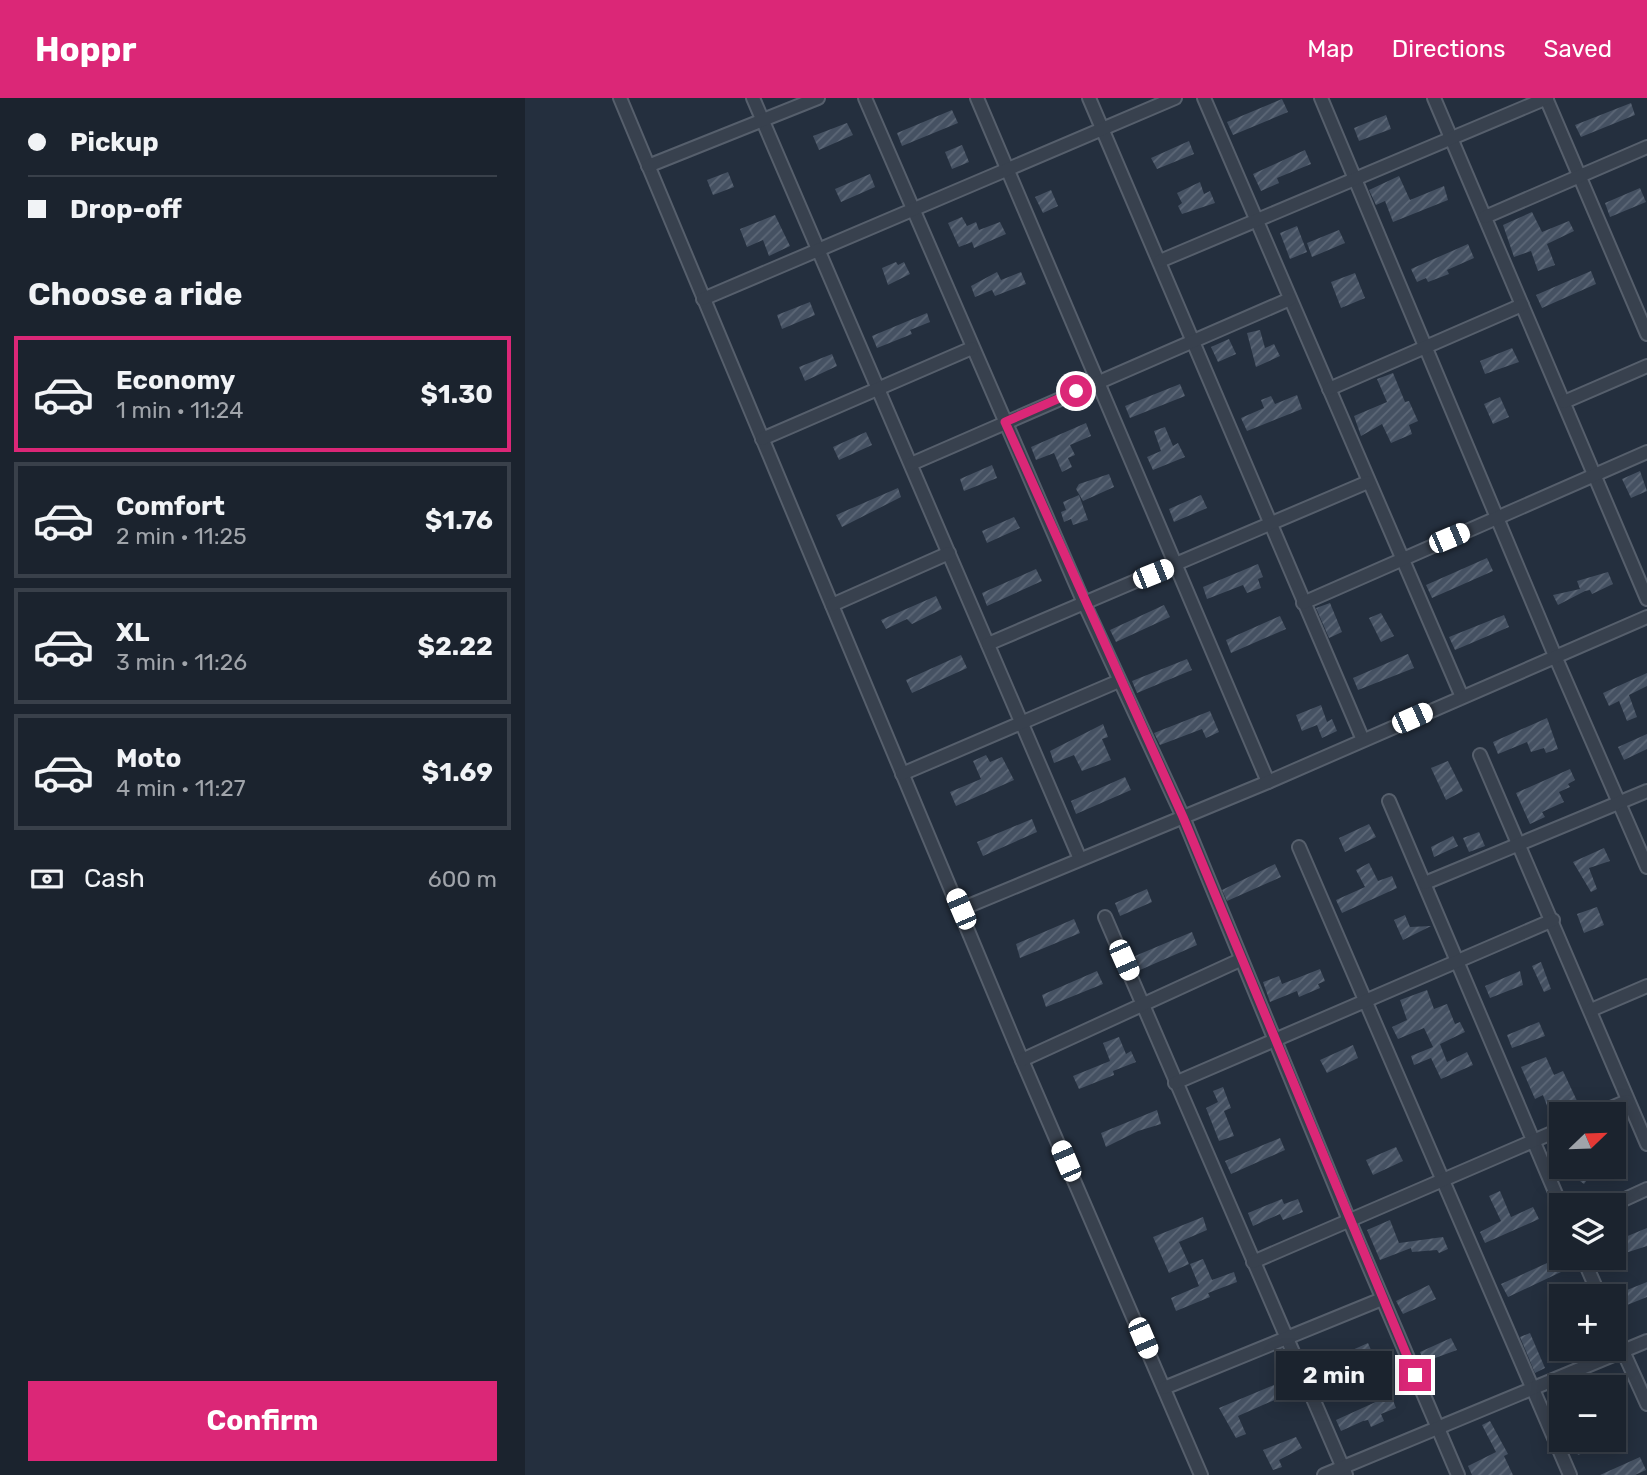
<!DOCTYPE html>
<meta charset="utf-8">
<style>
body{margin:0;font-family:Rubik,sans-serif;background:#282f3a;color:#f1f3f6;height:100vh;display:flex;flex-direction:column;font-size:26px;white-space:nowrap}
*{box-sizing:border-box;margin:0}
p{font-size:23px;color:#a0a4aa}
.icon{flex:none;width:38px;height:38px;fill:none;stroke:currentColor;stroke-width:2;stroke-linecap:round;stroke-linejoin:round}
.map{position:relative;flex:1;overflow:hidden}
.sheet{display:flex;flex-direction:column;background:#1b232e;width:525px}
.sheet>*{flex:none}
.top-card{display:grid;align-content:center;height:154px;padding:0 28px;background:#1b232e}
.needle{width:46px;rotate:67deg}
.fabs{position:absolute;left:1024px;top:1004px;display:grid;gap:14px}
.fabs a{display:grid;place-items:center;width:77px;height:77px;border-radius:0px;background:#1b232e;box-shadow:0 4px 18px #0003,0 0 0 2px #39404a;font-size:35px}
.end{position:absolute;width:32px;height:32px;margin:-16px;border:9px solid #db2777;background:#fff;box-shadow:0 0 0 4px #fff}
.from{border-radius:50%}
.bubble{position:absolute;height:49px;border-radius:0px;background:#1b232e;box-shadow:0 4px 18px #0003,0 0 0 2px #39404a;font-size:23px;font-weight:700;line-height:49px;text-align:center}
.car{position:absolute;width:21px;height:42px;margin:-21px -10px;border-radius:9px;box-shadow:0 0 5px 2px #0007;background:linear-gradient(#fff 24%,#345 0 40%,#fff 0 76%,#345 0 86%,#fff 0)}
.top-card b{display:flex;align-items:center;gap:24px;height:66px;font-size:26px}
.top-card b+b{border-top:2px solid #39404a}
.top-card i{width:18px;height:18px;background:#f1f3f6}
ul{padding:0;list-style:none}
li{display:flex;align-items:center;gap:21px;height:116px;margin:0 14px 10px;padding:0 14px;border:4px solid #39404a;border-radius:0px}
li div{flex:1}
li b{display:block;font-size:26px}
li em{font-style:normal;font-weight:700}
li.selected{border-color:#db2777}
li>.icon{width:63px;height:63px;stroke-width:1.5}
h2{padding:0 28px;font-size:32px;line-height:84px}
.pay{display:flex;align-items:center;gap:18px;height:77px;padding:0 28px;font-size:26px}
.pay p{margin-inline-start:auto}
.cta{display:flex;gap:14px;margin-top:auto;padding:14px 28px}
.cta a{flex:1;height:80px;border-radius:0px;background:#db2777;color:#fff;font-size:28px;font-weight:700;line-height:80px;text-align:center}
header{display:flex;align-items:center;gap:42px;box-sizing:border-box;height:98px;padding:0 35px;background:#db2777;color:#fff}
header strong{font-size:33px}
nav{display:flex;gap:38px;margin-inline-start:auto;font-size:24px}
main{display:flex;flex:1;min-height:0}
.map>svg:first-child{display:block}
</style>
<header>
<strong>Hoppr</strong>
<nav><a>Map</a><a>Directions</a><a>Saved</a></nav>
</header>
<main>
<section class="sheet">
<div class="top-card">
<b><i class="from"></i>Pickup</b>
<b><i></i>Drop-off</b>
</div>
<h2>Choose a ride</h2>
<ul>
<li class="selected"><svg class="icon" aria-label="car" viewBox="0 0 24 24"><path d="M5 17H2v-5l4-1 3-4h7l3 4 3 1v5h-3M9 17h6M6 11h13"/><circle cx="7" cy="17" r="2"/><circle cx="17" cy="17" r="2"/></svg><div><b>Economy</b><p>1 min · 11:24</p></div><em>$1.30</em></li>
<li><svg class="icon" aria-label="car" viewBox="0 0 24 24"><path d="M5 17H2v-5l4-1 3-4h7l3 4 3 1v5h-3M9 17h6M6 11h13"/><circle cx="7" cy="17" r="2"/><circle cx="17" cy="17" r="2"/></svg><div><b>Comfort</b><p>2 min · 11:25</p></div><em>$1.76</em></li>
<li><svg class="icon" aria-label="car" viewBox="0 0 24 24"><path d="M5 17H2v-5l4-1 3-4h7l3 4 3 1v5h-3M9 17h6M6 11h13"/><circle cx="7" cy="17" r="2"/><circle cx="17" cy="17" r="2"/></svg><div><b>XL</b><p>3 min · 11:26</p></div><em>$2.22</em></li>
<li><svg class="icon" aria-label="car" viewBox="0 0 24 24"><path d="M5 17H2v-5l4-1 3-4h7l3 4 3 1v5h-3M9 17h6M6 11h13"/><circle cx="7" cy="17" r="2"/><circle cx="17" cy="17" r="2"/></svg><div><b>Moto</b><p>4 min · 11:27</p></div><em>$1.69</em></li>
</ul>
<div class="pay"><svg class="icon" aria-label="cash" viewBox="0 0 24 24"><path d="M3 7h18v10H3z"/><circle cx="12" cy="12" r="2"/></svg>Cash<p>600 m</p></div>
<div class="cta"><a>Confirm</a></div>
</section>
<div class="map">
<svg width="1122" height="1377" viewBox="0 0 1122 1377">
<defs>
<pattern id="building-hatch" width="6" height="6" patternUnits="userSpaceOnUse" patternTransform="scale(1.75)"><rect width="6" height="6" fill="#455162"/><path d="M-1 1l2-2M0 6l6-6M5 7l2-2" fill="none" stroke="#5d6877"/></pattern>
</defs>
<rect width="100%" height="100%" fill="#242f3e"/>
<g fill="url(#building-hatch)">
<path d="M757 1 763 14 708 37 702 24Z"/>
<path d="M1106 5 1110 17 1056 39 1050 27Z"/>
<path d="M427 12 433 25 377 48 372 35Z"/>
<path d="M861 17 866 31 834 43 829 30Z"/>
<path d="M322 25 328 37 294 52 288 38Z"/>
<path d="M664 43 669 56 632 71 626 60Z"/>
<path d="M437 47 444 64 427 71 420 54Z"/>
<path d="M780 52 786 66 752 80 754 85 736 93 728 76Z"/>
<path d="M203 74 209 89 188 97 182 82Z"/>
<path d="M345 76 350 89 316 104 310 91Z"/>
<path d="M874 78 885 102 919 88 923 102 868 124 860 103 851 107 844 92Z"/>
<path d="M675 84 679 96 685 93 690 105 657 116 653 108 657 105 652 95Z"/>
<path d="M1115 90 1121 104 1085 119 1080 105Z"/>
<path d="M526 92 533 108 518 115 510 99Z"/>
<path d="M1007 114 1017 134 1044 123 1049 133 1022 146 1030 167 1013 173 1006 153 989 159 978 127Z"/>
<path d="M250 117 265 148 244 158 238 142 222 149 215 131Z"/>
<path d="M437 119 442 128 451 124 454 132 475 124 481 136 449 150 447 144 434 149 423 125Z"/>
<path d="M772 128 782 154 765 161 755 135Z"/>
<path d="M814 132 820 145 787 159 782 145Z"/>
<path d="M943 146 949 160 922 172 924 176 903 184 901 180 892 184 886 171Z"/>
<path d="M371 164 373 167 379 164 385 176 363 187 357 170Z"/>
<path d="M1066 173 1071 186 1017 210 1011 197Z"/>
<path d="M472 174 476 182 496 174 501 186 470 198 467 192 450 199 446 188Z"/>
<path d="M830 175 840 200 816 210 806 184Z"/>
<path d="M285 204 290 217 257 231 252 217Z"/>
<path d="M402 215 405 224 385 232 387 236 352 250 347 238Z"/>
<path d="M735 232 740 250 749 246 755 258 731 269 722 235Z"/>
<path d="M704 241 711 256 693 264 686 249Z"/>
<path d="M987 250 994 264 960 276 955 263Z"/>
<path d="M307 256 312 268 280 283 274 269Z"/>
<path d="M868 275 880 304 884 303 893 323 884 327 887 336 866 345 857 326 836 338 829 318 862 304 852 281Z"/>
<path d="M655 286 660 298 605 320 600 308Z"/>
<path d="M772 297 777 311 722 333 716 320 739 310 736 302 746 298 750 306Z"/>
<path d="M975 299 984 319 968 326 959 306Z"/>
<path d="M561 325 566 338 545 347 550 357 543 360 547 369 537 374 529 355 511 362 506 349Z"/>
<path d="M640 329 648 348 653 345 660 359 628 372 622 359 636 353 629 333Z"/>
<path d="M341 334 347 347 314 362 308 349Z"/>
<path d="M467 367 472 380 439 393 435 381Z"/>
<path d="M1115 373 1122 393 1106 400 1097 381Z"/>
<path d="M584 376 589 389 558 403 551 391 554 386Z"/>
<path d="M373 390 376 399 317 429 311 417Z"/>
<path d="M554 397 563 422 548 427 546 421 539 424 536 414 541 412 538 404Z"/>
<path d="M676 397 682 410 649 424 644 411Z"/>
<path d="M489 419 495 430 462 445 457 433Z"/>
<path d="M962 460 968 473 907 500 901 487Z"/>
<path d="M733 466 738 479 733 481 736 490 722 495 718 487 682 501 678 489Z"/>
<path d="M511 471 517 483 462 508 457 495Z"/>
<path d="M1083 474 1088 486 1067 496 1065 492 1060 493 1033 507 1028 497 1055 491 1052 483Z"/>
<path d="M411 498 417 511 387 526 382 521 361 531 356 522Z"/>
<path d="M805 505 817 534 804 540 791 510Z"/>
<path d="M639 507 645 519 591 544 585 532Z"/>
<path d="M856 515 869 538 856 544 844 520Z"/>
<path d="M979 517 984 529 930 552 924 539Z"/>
<path d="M755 518 761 531 706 555 701 542Z"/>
<path d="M883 556 889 570 833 592 828 580Z"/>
<path d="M436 557 442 570 387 595 381 582Z"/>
<path d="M662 561 667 572 612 595 607 583Z"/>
<path d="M1122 575V588L1104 597 1112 619 1102 623 1094 603 1084 608 1078 595Z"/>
<path d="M796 607 802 624 807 621 812 633 797 640 792 627 777 633 771 617Z"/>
<path d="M685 613 694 634 681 640 677 631 635 647 629 635Z"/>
<path d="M1022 620 1033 651 1021 655 1019 650 1006 654 1002 644 973 656 968 644Z"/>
<path d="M578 626 583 639 577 641 586 662 557 673 549 657 529 665 525 653Z"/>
<path d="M1122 636V651L1099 662 1093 649Z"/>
<path d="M461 657 465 664 477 659 489 682 431 708 425 694 456 681 448 663Z"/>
<path d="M923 663 938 693 921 702 906 670Z"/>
<path d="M1045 671 1050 682 1043 686 1045 689 1034 694 1039 704 1017 714 1020 719 1005 726 991 695Z"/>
<path d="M600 679 606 692 551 716 546 703Z"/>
<path d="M507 721 512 734 458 758 452 744Z"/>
<path d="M844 726 851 739 820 754 814 740Z"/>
<path d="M954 734 960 748 944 754 938 740Z"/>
<path d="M928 738 933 748 909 759 906 749Z"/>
<path d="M1079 750 1085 763 1064 770 1072 791 1066 794 1048 764Z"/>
<path d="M844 765 853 783 867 778 872 790 817 815 811 802 840 789 831 772Z"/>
<path d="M750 766 756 779 702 803 697 792Z"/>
<path d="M622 791 627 804 595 818 590 805Z"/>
<path d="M1072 809 1079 827 1059 835 1052 816Z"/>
<path d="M880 817 885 829 906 828 878 842 869 822Z"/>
<path d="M549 821 555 835 495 860 491 846Z"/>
<path d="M667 834 672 847 615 872 610 858Z"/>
<path d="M1016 864 1026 891 1019 894 1007 868Z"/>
<path d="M795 871 800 883 793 886 795 890 774 899 772 893 745 904 738 884 754 878 757 886Z"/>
<path d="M572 873 578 886 521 909 517 897Z"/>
<path d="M995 873 998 887 965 900 960 888Z"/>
<path d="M902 892 909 911 922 906 930 926 935 924 940 934 911 948 915 946 922 964 942 954 948 967 916 981 906 960 889 967 886 958 908 949 899 930 873 941 867 929 882 922 875 902Z"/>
<path d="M1014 924 1020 938 987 950 982 937Z"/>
<path d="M594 939 601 956 606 953 611 964 588 973 589 977 554 991 548 978 585 963 578 945Z"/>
<path d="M828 947 833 960 802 975 795 962Z"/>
<path d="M1021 959 1029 977 1038 973 1053 1005 1025 1016 1018 997 1010 1001 996 969Z"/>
<path d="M698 989 706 1010 699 1013 709 1038 694 1043 681 1010 693 1004 688 993Z"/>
<path d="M632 1012 636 1026 613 1033 581 1049 576 1035Z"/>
<path d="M755 1040 760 1052 706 1076 700 1063Z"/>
<path d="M871 1049 878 1063 848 1077 841 1062Z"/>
<path d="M1036 1069H1071L1059 1086Z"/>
<path d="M975 1093 986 1119 1008 1109 1014 1121 960 1145 955 1134 976 1123 964 1098Z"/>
<path d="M757 1101 759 1106 773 1101 778 1114 758 1122 755 1116 728 1128 723 1115Z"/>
<path d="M678 1119 682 1132 654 1144 664 1166 644 1175 628 1139Z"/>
<path d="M865 1122 874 1145 918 1139 923 1151 914 1155 912 1152 887 1154 886 1150 855 1162 842 1132Z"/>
<path d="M1122 1130V1148L1088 1159V1144Z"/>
<path d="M678 1161 687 1182 709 1174 712 1184 683 1195 685 1199 651 1213 646 1200 674 1188 665 1166Z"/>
<path d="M1031 1161 1036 1174 983 1199 976 1186Z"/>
<path d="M1122 1184V1199L1097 1209 1092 1196Z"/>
<path d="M904 1187 911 1201 878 1216 871 1203Z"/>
<path d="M1005 1235 1020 1270 1010 1275 995 1239Z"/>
<path d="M926 1240 932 1252 899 1264 895 1254Z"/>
<path d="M843 1245 849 1259 827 1268 833 1282 824 1286 817 1271 790 1284 785 1271Z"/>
<path d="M749 1287 754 1300 713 1318 721 1336 711 1340 694 1310Z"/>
<path d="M866 1297 871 1310 856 1316 859 1323 846 1329 843 1322 838 1323 816 1333 811 1322Z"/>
<path d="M965 1323 983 1356 979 1358 988 1377H947L943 1368 971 1354 957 1327Z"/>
<path d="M771 1339 777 1350 754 1362 757 1369 748 1372 738 1352Z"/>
<path d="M1047 1342H1090V1343L1053 1357Z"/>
<path d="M1115 1359 1121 1372 1110 1377H1075Z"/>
</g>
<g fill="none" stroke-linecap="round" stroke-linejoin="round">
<defs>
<g id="minor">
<path d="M95 0 497 962 676 1377"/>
<path d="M228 0 555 761"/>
<path d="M340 0 559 505 658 719 824 1122 933 1377"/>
<path d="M452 0 743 684"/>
<path d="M564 0 838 642"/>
<path d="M679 0 937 599"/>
<path d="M796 0 1030 558 1122 769"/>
<path d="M909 0 1122 501"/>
<path d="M1021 0 1122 236"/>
<path d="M123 68 293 0"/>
<path d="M960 119 1122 49"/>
<path d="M635 163 1022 0"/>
<path d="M178 201 650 0"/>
<path d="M804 291 997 207"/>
<path d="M1039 304 1122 268"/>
<path d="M237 341 447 250"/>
<path d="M386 366 765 201"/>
<path d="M778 505 1122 354"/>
<path d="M307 507 424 455"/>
<path d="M463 546 843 384"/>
<path d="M955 657 1122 1046"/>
<path d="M377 676 594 583"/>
<path d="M864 703 1036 1108"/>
<path d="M774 749 1045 1377"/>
<path d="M900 785 1122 693"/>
<path d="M436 811 743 684 1122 519"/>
<path d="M580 819 821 1377"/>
<path d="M1066 912 1122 888"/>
<path d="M497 962 715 862"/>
<path d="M650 985 1028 822"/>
<path d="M1069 1017 1102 1003"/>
<path d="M1085 1108 1122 1091"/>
<path d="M1058 1160 1075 1199"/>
<path d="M728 1164 1036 1031"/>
<path d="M1088 1231 1122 1306"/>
<path d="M639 1290 857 1201"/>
<path d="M799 1377 1122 1243"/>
</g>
</defs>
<use href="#minor" stroke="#565f6c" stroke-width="16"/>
<use href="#minor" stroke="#38414e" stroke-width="12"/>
</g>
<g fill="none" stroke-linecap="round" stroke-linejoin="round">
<path stroke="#db2777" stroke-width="9" d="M551 293 480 324 658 719 890 1277"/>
</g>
</svg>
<div class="fabs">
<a><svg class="needle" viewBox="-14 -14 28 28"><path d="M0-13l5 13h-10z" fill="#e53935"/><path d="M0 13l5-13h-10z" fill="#a0a4aa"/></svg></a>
<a><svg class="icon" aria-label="layers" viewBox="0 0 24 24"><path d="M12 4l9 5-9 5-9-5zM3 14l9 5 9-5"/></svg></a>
<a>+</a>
<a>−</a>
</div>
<i class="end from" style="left:551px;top:293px"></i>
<i class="end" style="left:890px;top:1277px"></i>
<div class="bubble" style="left:751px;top:1253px;width:116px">2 min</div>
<i class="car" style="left:924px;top:440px;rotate:67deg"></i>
<i class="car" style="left:628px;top:476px;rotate:68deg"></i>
<i class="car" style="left:887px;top:620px;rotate:66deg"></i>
<i class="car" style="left:436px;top:811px;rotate:337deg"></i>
<i class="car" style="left:599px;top:862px;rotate:156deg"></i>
<i class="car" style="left:541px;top:1063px;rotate:337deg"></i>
<i class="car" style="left:618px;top:1240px;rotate:157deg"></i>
</div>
</main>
